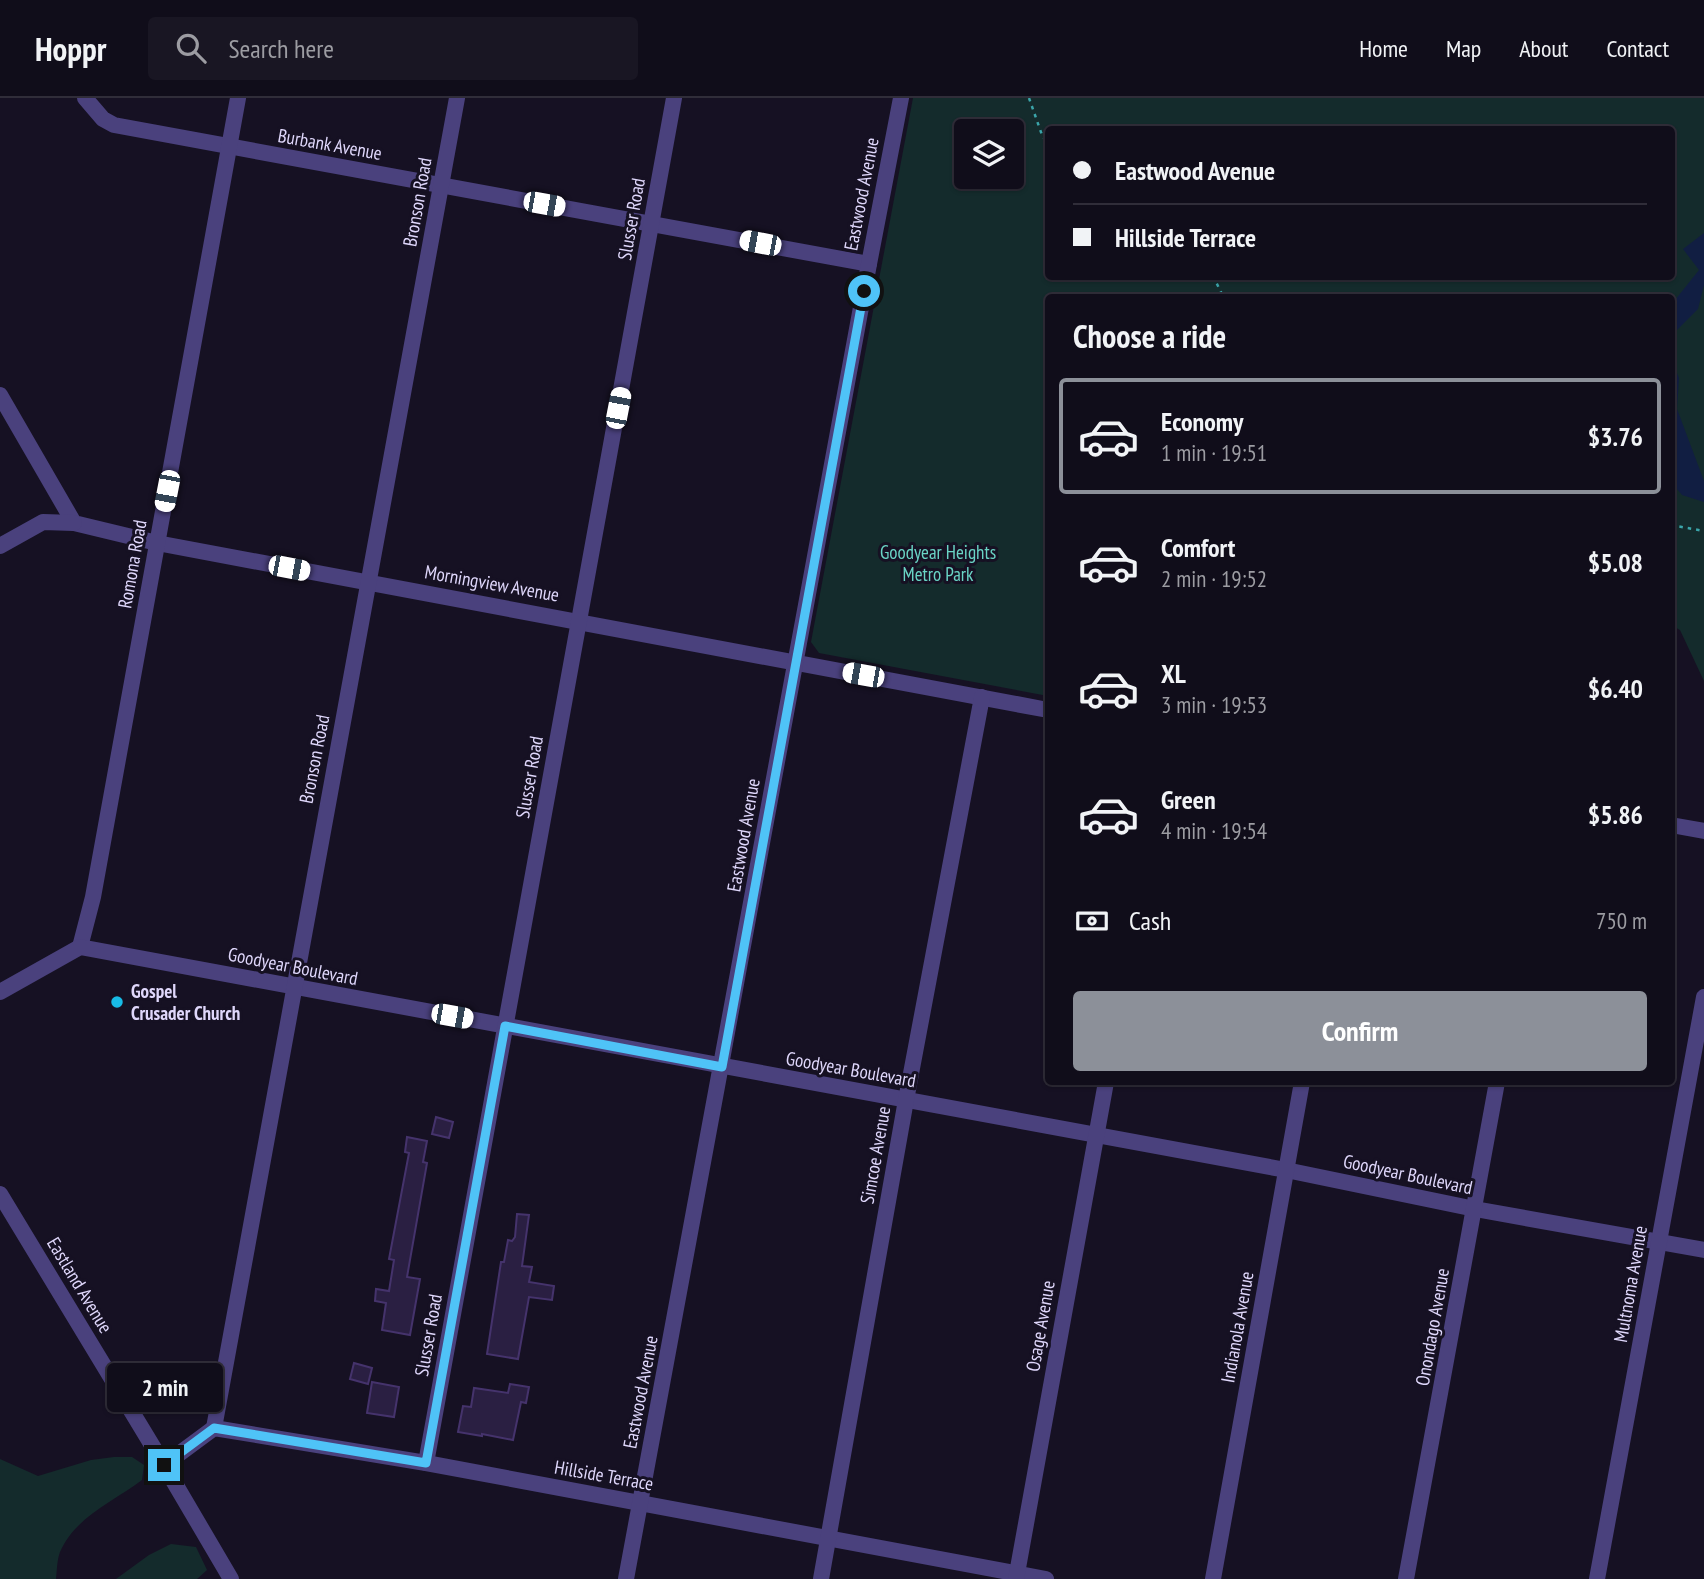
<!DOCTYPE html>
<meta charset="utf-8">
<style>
body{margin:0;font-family:"PT Sans Narrow",sans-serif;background:#191623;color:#f1f3f6;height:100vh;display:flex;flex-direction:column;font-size:26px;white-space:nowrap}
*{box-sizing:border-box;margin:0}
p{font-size:23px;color:#9c9ca2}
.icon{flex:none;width:38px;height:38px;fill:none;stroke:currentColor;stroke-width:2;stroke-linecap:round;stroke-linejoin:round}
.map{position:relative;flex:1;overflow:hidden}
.details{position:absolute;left:1045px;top:196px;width:630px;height:791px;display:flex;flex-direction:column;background:#100d1a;border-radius:7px;box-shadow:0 2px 5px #0004,0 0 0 2px #302d39}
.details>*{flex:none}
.top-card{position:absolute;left:1045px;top:28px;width:630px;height:154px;border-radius:7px;box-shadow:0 2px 5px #0004,0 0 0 2px #302d39;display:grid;align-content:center;height:154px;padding:0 28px;background:#100d1a}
.buttons{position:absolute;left:954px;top:21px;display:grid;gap:14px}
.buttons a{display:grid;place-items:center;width:70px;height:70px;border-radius:7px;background:#100d1a;box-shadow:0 2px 5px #0004,0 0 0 2px #302d39;font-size:35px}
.end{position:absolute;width:32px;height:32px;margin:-16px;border:9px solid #4fc3f7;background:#111;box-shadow:0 0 0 4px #111}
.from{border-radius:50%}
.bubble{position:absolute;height:49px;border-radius:7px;background:#100d1a;box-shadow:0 2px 5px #0004,0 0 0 2px #302d39;font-size:23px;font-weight:800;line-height:49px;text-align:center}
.car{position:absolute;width:21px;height:42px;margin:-21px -10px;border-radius:9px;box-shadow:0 0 5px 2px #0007;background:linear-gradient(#fff 24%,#345 0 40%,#fff 0 76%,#345 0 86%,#fff 0)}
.top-card b{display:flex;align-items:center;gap:24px;height:66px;font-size:26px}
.top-card b+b{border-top:2px solid #302d39}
.top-card i{width:18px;height:18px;background:#f1f3f6}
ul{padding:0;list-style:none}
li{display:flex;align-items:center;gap:21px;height:116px;margin:0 14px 10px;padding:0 14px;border:4px solid transparent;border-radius:7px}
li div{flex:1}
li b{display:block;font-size:26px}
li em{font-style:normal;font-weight:800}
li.active{border-color:#8c9099}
li>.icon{width:63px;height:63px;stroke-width:1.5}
h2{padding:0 28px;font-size:32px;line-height:84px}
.pay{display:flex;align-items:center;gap:18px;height:77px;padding:0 28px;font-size:26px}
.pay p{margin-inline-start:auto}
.button{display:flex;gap:14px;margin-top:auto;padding:14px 28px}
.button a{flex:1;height:80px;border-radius:7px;background:#8c9099;color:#fff;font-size:28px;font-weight:800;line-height:80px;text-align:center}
header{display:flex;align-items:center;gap:42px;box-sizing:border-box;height:98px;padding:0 35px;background:#100d1a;border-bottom:2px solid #302d39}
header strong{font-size:33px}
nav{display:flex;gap:38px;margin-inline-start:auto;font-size:24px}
.search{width:490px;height:63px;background:#191623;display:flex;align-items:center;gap:18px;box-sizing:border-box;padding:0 24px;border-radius:7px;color:#9c9ca2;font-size:26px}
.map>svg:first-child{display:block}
</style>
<header>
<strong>Hoppr</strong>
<div class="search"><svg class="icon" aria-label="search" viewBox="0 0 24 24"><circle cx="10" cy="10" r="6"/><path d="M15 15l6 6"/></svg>Search here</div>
<nav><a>Home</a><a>Map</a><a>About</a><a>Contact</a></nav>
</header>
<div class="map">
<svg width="1704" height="1481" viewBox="0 0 1704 1481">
<rect width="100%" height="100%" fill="#161123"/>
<g fill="#142b2c" fill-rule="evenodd">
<path d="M913 0H1704V583L1680 532 1671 527V200H1048V598L819 555 811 544ZM1048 32H1671V178H1048ZM966 33H1012V79H966Z"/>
<path d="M114 1359H132L144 1367 142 1382C113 1404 76 1418 60 1454 57 1462 57 1472 56 1481H0V1361L38 1378 91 1362Z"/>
<path d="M171 1446 196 1449 207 1472 197 1481H116L149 1457Z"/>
</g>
<path fill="#111e42" d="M1704 135V187L1698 211 1675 234 1673 265 1679 280 1677 311 1704 383V404L1682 397 1671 384V207L1699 172 1683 151Z"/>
<g fill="#2a1f42" stroke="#45336c" stroke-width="2">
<path d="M436 1019 453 1024 449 1040 432 1036Z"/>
<path d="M407 1039 427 1043 423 1064 427 1065 407 1179 420 1181 410 1237 382 1232 386 1205 375 1203 376 1191 389 1193 394 1162 389 1161 409 1055 405 1054Z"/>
<path d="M517 1116 529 1117 522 1168 532 1169 529 1184 554 1188 552 1202 529 1199 518 1261 487 1256 501 1164H504L508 1142 512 1143 515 1139Z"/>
<path d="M354 1265 372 1270 368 1286 350 1281Z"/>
<path d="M372 1284 399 1289 394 1319 367 1315Z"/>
<path d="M510 1286 529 1289 526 1305 521 1304 513 1342 482 1336V1338L458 1334 463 1308 471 1309 474 1290 508 1295Z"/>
</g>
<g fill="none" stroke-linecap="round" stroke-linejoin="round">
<g stroke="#3ba5aa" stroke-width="2.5" stroke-dasharray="3.5 5" stroke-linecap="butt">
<path d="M1029 0 1042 37 1048 47"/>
<path d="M1213 178 1224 200"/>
<path d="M1671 427 1704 433"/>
</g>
<g stroke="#4a417d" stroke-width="16">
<path d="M85 0 103 21 114 27 869 166"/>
<path d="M0 297 74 425 157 445 1048 612"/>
<path d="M0 448 43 424 74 425"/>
<path d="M1671 727 1704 733"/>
<path d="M80 849 93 799 238 0"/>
<path d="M0 894 80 849 1286 1072 1475 1111 1704 1152"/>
<path d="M0 1096 164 1367 231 1481"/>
<path d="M214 1330 457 0"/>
<path d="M426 1365 674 0"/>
<path d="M164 1367 214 1330 426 1365 1046 1481"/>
<path d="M626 1481 869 166 901 0"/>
<path d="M821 1481 906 1002 982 599"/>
<path d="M1016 1481 1106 984"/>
<path d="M1213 1481 1302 984"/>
<path d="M1406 1481 1497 984"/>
<path d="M1597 1481 1704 899"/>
</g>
</g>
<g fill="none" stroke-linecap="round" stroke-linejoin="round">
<path stroke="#4fc3f7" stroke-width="9" d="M164 1367 214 1330 426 1365 505 928 722 969 864 193"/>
</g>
<circle fill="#18bbe6" stroke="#161123" stroke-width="2.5" cx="117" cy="904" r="7"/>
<g text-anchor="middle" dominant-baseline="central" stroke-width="6" stroke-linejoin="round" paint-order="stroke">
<g font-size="19" fill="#dfd7fb" stroke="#161123">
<text transform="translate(330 46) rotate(10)">Burbank Avenue</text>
<text transform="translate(861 96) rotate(-79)">Eastwood Avenue</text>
<text transform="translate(417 104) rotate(-80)">Bronson Road</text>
<text transform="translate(631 121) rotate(-80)">Slusser Road</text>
<text transform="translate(132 466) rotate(-80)">Romona Road</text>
<text transform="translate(492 485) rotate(10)">Morningview Avenue</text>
<text transform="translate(314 661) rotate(-79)">Bronson Road</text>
<text transform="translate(529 679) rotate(-80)">Slusser Road</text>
<text transform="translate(743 737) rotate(-80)">Eastwood Avenue</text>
<text transform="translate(293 868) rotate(11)">Goodyear Boulevard</text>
<text transform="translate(851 971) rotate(10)">Goodyear Boulevard</text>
<text transform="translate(875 1057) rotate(-80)">Simcoe Avenue</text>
<text transform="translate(1408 1076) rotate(12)">Goodyear Boulevard</text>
<text transform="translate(1630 1186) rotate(-80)">Multnoma Avenue</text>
<text transform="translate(80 1187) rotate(59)">Eastland Avenue</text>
<text transform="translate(1040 1228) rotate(-80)">Osage Avenue</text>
<text transform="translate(1237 1229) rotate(-80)">Indianola Avenue</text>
<text transform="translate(1432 1229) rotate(-80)">Onondago Avenue</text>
<text transform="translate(428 1237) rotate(-80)">Slusser Road</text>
<text transform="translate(640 1294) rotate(-79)">Eastwood Avenue</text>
<text transform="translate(604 1377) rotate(10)">Hillside Terrace</text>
</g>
<g font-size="19" fill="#6ad4c5" stroke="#161123">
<text x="938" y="454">Goodyear Heights<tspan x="938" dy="22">Metro Park</tspan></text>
</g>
<g font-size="19" font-weight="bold" fill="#dfd7fb" stroke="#161123" text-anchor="start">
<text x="131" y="893">Gospel<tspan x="131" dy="22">Crusader Church</tspan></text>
</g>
</g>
</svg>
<div class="buttons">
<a><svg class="icon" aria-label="layers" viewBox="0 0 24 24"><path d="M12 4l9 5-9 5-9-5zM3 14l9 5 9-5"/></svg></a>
</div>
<i class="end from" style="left:864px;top:193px"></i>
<i class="end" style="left:164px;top:1367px"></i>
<div class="bubble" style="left:107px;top:1265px;width:116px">2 min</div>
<i class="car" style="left:544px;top:106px;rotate:100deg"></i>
<i class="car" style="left:760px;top:145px;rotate:281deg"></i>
<i class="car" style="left:618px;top:310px;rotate:11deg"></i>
<i class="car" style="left:167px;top:393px;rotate:191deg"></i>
<i class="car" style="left:289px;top:470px;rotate:101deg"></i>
<i class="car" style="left:863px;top:577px;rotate:280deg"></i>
<i class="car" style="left:452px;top:918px;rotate:100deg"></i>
<div class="top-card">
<b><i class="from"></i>Eastwood Avenue</b>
<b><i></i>Hillside Terrace</b>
</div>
<section class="details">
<h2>Choose a ride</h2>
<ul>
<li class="active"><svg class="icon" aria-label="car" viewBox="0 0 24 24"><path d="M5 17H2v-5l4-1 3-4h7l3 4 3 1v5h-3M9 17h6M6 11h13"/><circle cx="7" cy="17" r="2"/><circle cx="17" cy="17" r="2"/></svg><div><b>Economy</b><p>1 min · 19:51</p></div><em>$3.76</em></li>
<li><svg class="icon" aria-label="car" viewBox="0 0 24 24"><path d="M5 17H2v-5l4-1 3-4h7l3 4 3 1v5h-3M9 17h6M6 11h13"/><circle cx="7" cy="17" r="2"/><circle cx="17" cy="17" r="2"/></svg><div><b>Comfort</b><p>2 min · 19:52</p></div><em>$5.08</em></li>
<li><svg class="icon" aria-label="car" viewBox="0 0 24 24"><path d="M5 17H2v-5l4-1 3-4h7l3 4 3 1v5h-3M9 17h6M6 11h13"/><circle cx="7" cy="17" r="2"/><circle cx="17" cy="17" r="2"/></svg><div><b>XL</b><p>3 min · 19:53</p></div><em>$6.40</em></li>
<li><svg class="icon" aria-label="car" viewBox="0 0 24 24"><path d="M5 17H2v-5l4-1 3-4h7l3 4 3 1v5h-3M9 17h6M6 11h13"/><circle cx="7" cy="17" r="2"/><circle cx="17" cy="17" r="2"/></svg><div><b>Green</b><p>4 min · 19:54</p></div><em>$5.86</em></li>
</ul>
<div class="pay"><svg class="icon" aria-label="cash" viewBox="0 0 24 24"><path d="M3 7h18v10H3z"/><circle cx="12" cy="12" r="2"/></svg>Cash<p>750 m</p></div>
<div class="button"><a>Confirm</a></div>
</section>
</div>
